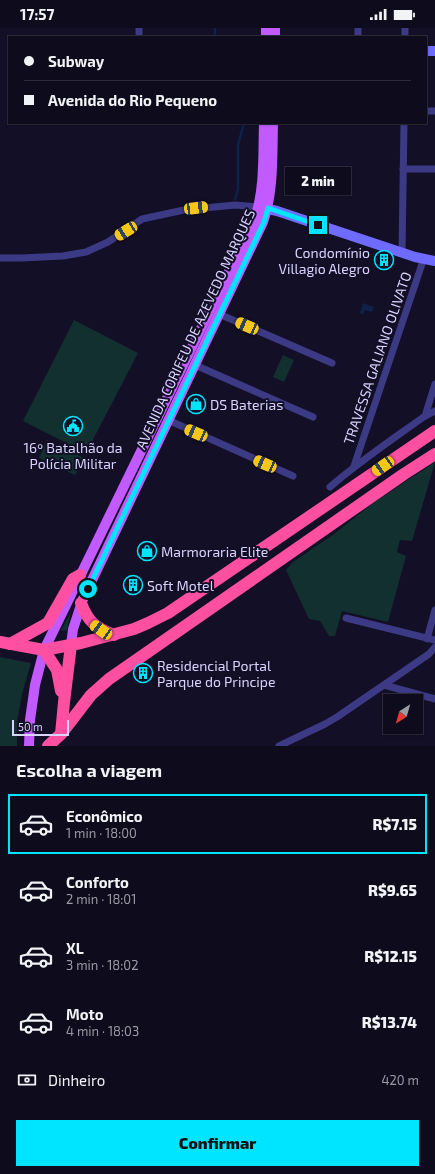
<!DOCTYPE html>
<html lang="pt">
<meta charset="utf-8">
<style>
body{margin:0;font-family:"Exo 2",sans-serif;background:#1c1929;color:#f1f3f6;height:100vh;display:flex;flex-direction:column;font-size:15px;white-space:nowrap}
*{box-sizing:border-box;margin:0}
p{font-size:13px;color:#9b9ba3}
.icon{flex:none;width:22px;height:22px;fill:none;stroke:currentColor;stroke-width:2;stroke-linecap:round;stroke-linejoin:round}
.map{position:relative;height:718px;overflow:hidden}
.panel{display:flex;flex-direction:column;background:#0e0b1c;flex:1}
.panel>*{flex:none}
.hud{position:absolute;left:8px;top:8px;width:419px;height:88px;border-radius:0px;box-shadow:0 1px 3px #0004,0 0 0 1px #2e2b3b;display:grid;align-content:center;height:88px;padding:0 16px;background:#0e0b1c}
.needle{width:26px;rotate:217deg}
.fabs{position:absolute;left:383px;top:666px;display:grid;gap:8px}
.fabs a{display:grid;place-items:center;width:40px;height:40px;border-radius:0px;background:#0e0b1c;box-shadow:0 1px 3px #0004,0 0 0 1px #2e2b3b;font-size:20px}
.scale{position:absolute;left:12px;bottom:10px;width:57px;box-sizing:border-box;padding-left:4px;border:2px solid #d9d4ff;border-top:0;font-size:11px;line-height:14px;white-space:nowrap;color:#d9d4ff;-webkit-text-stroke:3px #130f26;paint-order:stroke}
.end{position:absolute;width:18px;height:18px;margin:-9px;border:5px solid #00e5ff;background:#111;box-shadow:0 0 0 2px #111}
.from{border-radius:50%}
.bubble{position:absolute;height:28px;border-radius:0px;background:#0e0b1c;box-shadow:0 1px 3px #0004,0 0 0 1px #2e2b3b;font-size:13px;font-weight:800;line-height:28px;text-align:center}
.car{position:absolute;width:12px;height:24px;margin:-12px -6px;border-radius:5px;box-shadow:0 0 3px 1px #0007;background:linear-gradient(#f5c518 24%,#345 0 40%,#f5c518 0 76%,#345 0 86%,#f5c518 0)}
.hud b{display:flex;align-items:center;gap:14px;height:38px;font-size:15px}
.hud b+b{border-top:1px solid #2e2b3b}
.hud i{width:10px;height:10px;background:#f1f3f6}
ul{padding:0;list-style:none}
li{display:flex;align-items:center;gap:12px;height:60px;margin:0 8px 6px;padding:0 8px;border:2px solid transparent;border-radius:0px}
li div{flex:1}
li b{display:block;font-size:15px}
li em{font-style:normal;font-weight:800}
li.current{border-color:#00e5ff}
li>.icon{width:36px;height:36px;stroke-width:1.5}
h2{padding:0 16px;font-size:18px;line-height:48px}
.pay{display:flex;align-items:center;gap:10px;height:44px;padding:0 16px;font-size:15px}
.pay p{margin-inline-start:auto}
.cta{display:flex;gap:8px;margin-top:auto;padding:8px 16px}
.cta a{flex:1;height:46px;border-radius:0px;background:#00e5ff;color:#111;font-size:16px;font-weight:800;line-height:46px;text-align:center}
.status{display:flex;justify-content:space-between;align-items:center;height:28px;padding:0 20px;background:#0e0b1c;direction:ltr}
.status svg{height:11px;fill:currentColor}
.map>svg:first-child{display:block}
</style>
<div class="status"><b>17:57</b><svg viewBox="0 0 49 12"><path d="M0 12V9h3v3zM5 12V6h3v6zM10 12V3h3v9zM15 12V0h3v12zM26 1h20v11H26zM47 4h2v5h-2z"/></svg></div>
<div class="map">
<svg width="435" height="718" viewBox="0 0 435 718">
<rect width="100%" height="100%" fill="#130f26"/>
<g fill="#12302f">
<path d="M74 292 138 325 86 425 23 393Z"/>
<path d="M283 327 294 332 284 354 273 349Z"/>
<path d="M47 412 84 430 75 447 39 430Z"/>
<path d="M435 434 412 513 400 512 397 524 406 528 388 594 342 583 335 608H329L320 593 309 591 286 542 293 534 334 506 373 475Z"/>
<path d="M71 584 67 602 62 603 61 602Z"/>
<path d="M0 629 31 635 22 666 17 694V718H0Z"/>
</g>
<path fill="#0c2248" d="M363 275 374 279 372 284 365 282 363 287 360 285Z"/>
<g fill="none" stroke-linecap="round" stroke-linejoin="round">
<g stroke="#0c2248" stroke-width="2.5">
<path d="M215 9V0"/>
<path d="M235 171 238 161V117L244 95"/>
</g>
<g stroke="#3d3a85" stroke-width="7">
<path d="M139 9V0"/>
<path d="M358 9V0"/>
<path d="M405 9V0"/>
<path d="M426 83H435"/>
<path d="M403 141H435"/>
<path d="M402 224 404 95"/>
<path d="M0 230H22L63 228 86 224 108 214 142 191 184 182 235 177 259 179"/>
<path d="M219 286 332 335"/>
<path d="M195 337 313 389"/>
<path d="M425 388 435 356"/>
<path d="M168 392 293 448"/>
<path d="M354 438 424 230"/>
<path d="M330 459C360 433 393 411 425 388L435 383"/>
<path d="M346 590 435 612"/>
<path d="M427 611 435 582"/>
<path d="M384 657 435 671"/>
<path d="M279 718 325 696 337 689 429 626 435 619"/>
</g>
<g stroke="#6f6bff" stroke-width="10">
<path d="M426 23H435"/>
<path d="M259 179 277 183 415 229 435 233"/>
</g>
<g stroke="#c25bff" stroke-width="10">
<path d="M266 9V0"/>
<path d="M275 9V0"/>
<path d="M71 617 73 601 83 571 263 194C274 162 272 128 273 95"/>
<path d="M29 718 30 692 35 657 44 622 255 190C265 160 263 126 264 95"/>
</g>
<g stroke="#ff4fa3" stroke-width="12">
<path d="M81 575C88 594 95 599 114 607"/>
<path d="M0 614 44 622 81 615 134 601 148 595 168 585 435 403"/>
<path d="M10 616 48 595 73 551 80 547"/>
<path d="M44 622 57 642 61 663"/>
<path d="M61 706 64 674 71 617"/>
<path d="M48 718 61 706 91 667 109 651 404 446 435 426"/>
</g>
</g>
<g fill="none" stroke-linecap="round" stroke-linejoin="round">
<path stroke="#00e5ff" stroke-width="5" d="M88 561 264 194 268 180 318 197"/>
</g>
<defs>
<symbol id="building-ring" viewBox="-11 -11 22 22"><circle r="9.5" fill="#130f26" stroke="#00e5ff" stroke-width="1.5"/><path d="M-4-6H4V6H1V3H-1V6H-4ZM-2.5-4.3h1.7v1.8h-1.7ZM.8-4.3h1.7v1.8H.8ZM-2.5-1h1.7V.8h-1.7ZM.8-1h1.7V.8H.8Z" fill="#00e5ff"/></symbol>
<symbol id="shop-ring" viewBox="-11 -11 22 22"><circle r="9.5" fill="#130f26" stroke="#00e5ff" stroke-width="1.5"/><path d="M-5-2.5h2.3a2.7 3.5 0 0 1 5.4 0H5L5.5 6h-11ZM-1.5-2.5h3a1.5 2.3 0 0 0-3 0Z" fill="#00e5ff"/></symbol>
<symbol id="civic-ring" viewBox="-11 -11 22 22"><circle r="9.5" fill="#130f26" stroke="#00e5ff" stroke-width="1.5"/><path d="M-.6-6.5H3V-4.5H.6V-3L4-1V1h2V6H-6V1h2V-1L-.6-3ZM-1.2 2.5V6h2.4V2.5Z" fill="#00e5ff"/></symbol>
</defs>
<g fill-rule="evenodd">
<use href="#building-ring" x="373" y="221" width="22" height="22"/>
<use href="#shop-ring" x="185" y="365" width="22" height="22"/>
<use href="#civic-ring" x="62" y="387" width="22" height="22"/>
<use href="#shop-ring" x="136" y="512" width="22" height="22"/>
<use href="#building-ring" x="122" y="546" width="22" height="22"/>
<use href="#building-ring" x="132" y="634" width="22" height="22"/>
</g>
<g text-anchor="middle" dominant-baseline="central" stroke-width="4" stroke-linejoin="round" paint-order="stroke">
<g font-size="14" fill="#d9d4ff" stroke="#130f26" text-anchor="start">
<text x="370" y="224" text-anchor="end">Condomínio<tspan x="370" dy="16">Villagio Alegro</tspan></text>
<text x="210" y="376">DS Baterias</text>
<text x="73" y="419" text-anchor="middle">16º Batalhão da<tspan x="73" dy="16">Polícia Militar</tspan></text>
<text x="161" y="523">Marmoraria Elite</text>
<text x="147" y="557">Soft Motel</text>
<text x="157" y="637">Residencial Portal<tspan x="157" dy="16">Parque do Principe</tspan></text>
</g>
<g font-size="14" fill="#d9d4ff" stroke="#130f26">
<text transform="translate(195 301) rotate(-65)">AVENIDA CORIFEU DE AZEVEDO MARQUES</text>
<text transform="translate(377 330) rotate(-71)">TRAVESSA GALIANO OLIVATO</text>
</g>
</g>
</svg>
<div class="fabs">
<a><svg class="needle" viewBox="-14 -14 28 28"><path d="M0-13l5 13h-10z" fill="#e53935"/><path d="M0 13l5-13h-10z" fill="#9b9ba3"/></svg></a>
</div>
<div class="scale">50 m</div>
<i class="end from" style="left:88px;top:561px"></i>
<i class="end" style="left:318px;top:197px"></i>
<div class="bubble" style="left:285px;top:139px;width:66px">2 min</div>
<i class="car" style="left:196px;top:180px;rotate:83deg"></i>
<i class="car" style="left:126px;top:203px;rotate:238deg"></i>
<i class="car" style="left:247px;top:298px;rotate:294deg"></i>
<i class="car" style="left:196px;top:405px;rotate:294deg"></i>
<i class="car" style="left:265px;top:436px;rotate:294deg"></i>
<i class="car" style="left:383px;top:438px;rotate:236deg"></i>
<i class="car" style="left:101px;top:602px;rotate:304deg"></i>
<div class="hud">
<b><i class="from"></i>Subway</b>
<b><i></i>Avenida do Rio Pequeno</b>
</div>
</div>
<section class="panel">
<h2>Escolha a viagem</h2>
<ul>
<li class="current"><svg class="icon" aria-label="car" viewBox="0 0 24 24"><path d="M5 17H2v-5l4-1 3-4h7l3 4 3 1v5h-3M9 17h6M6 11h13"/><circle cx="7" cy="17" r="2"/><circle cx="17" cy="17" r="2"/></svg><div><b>Econômico</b><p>1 min · 18:00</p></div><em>R$7.15</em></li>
<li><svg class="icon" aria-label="car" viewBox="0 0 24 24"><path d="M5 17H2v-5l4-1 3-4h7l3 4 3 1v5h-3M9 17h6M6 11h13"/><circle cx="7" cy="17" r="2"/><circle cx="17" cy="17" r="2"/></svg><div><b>Conforto</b><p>2 min · 18:01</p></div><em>R$9.65</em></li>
<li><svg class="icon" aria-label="car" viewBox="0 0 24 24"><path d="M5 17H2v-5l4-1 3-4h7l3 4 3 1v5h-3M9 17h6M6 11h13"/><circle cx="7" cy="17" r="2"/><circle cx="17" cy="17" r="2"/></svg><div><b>XL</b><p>3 min · 18:02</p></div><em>R$12.15</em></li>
<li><svg class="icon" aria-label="car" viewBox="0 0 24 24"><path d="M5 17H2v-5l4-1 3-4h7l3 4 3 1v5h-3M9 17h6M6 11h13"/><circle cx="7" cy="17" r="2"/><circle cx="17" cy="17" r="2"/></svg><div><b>Moto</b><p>4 min · 18:03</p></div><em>R$13.74</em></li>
</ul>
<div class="pay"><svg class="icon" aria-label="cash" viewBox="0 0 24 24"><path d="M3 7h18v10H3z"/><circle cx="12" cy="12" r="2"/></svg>Dinheiro<p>420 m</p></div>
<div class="cta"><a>Confirmar</a></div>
</section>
